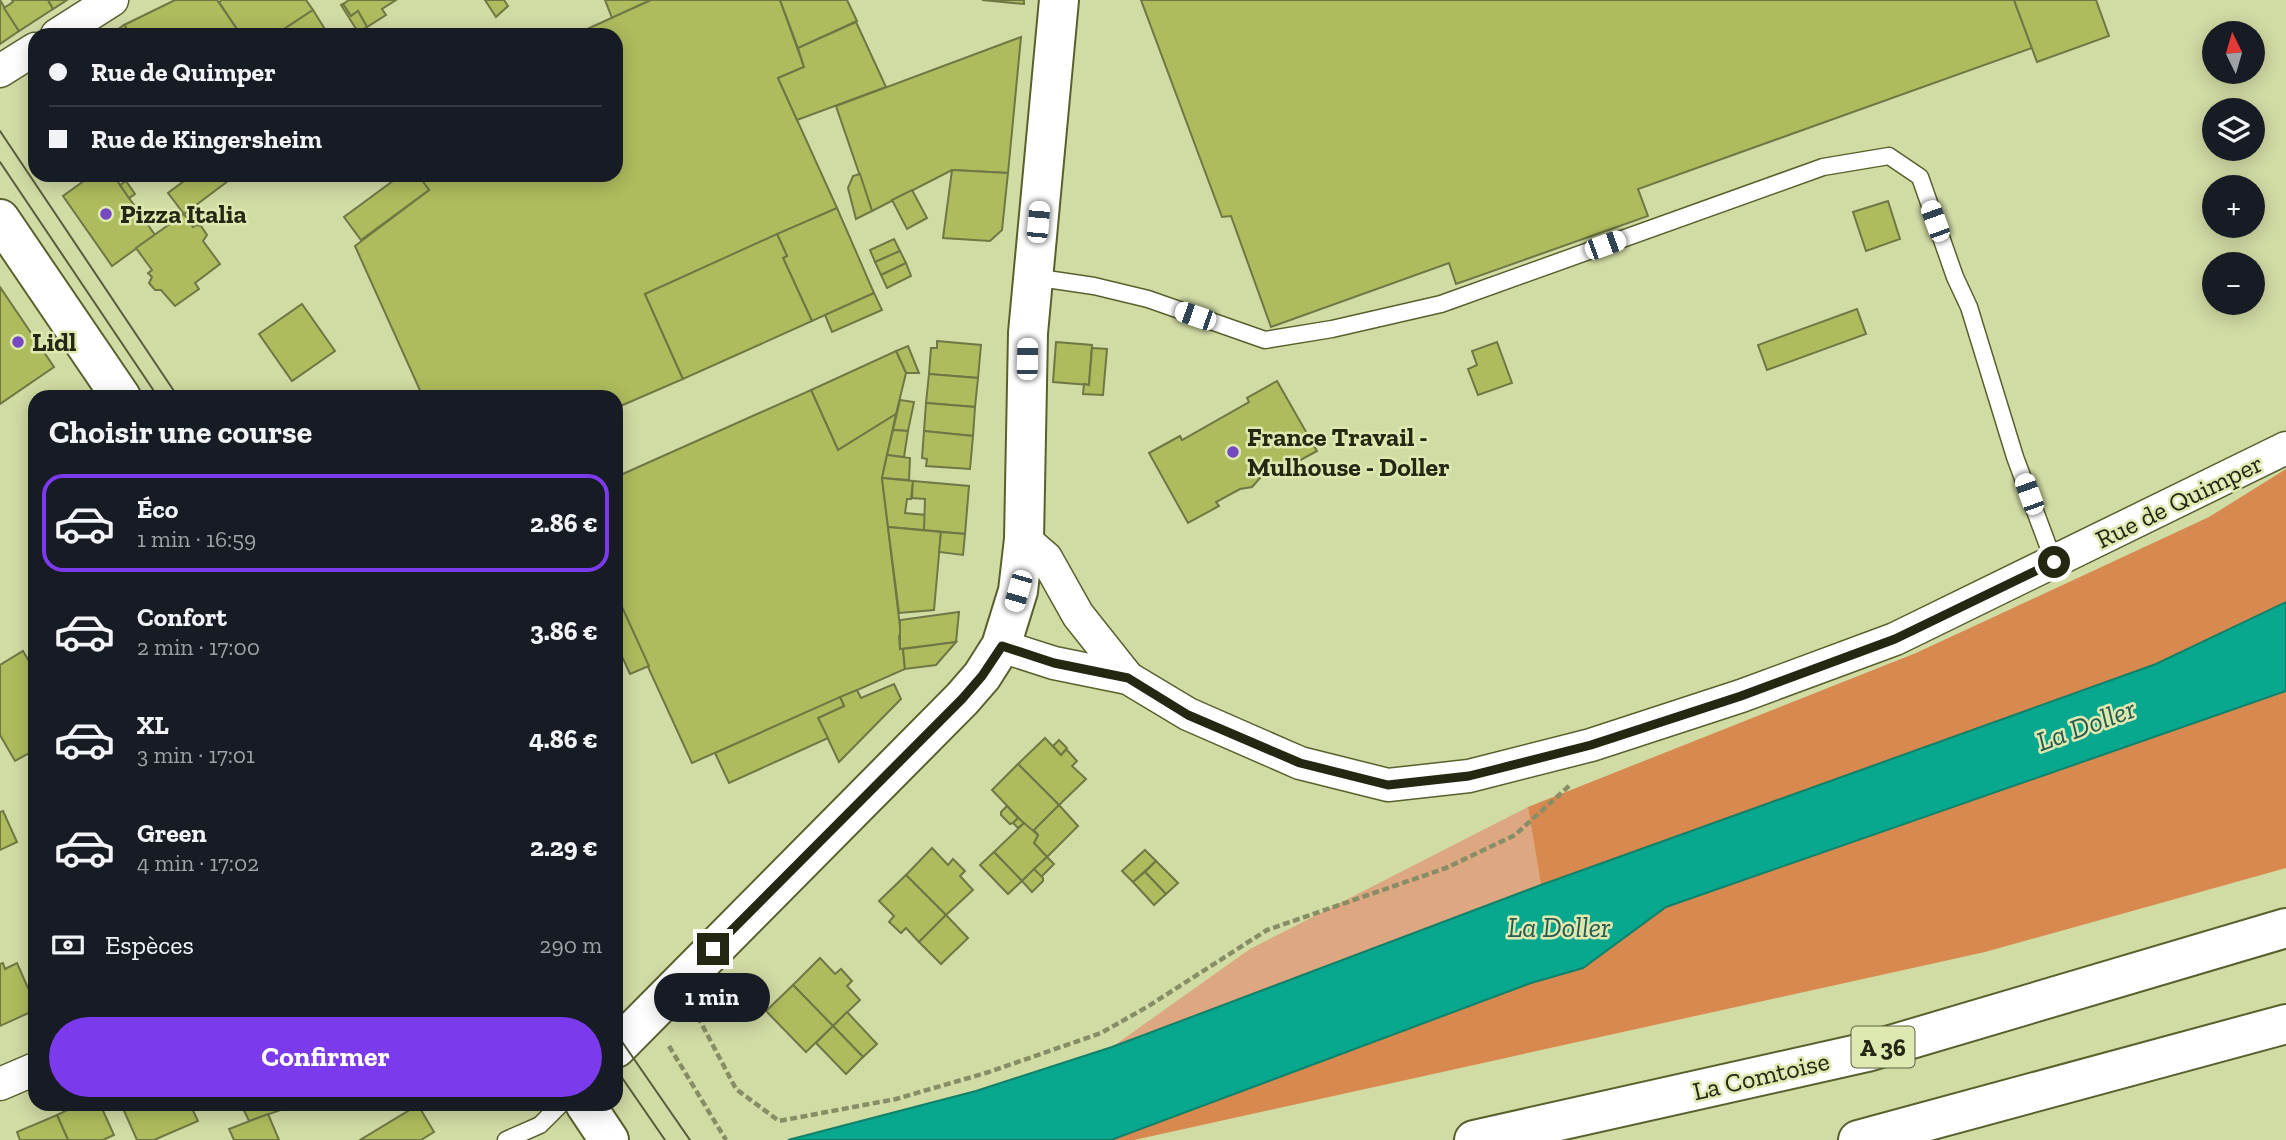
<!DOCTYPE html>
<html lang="fr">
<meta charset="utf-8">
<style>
body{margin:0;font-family:"Zilla Slab",serif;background:#20242c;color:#f1f3f6;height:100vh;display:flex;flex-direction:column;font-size:26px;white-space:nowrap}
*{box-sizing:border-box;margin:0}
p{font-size:23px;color:#9ea1a6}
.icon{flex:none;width:38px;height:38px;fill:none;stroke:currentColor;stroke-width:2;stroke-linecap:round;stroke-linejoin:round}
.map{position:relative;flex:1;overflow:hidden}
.panel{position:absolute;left:28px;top:390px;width:595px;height:721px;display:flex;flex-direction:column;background:#171b24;border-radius:21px;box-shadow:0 4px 18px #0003}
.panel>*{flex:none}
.banner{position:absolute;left:28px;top:28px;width:595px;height:154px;border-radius:21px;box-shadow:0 4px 18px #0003;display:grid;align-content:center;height:154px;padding:0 21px;background:#171b24}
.needle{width:46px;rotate:355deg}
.fabs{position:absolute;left:2202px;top:21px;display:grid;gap:14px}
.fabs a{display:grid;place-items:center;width:63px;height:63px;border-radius:50%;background:#171b24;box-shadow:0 4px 18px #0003;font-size:35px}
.end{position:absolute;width:32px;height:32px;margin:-16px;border:9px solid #242712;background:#fff;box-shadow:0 0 0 4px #fff}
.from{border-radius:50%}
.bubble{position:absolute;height:49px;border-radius:24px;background:#171b24;box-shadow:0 4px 18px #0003;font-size:23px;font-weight:800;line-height:49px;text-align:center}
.car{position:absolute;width:21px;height:42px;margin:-21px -10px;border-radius:9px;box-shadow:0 0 5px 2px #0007;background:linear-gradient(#fff 24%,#345 0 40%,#fff 0 76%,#345 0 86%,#fff 0)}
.banner b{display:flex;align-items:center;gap:24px;height:66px;font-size:26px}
.banner b+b{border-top:2px solid #363941}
.banner i{width:18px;height:18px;background:#f1f3f6}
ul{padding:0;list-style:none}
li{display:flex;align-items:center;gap:21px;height:98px;margin:0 14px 10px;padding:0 7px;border:4px solid transparent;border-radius:21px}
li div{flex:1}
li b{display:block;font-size:26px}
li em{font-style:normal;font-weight:800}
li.on{border-color:#7c3aed}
li>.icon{width:63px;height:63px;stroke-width:1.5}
h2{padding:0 21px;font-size:32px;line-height:84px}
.pay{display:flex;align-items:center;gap:18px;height:77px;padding:0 21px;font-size:26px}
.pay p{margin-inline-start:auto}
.cta{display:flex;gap:14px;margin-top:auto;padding:14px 21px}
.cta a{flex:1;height:80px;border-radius:42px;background:#7c3aed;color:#fff;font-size:28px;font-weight:800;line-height:80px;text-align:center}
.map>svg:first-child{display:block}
</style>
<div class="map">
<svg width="2286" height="1140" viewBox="0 0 2286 1140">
<rect width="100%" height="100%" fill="#d1dba4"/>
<path fill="#dca781" d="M1528 807 1541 885 1112 1047 1250 949Z"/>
<g fill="#d7894f">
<path d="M2286 469V602L2156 664 1541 885 1528 807 1916 653 2209 517Z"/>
<path d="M2286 691V868L1985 952 1134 1140H1111L1531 983 1583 968 1666 907Z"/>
</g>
<path fill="#08a88e" stroke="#108169" stroke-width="2" d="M2286 602V691L1666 907 1583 968 1531 983 1111 1140H788L976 1091 1112 1047 1541 885 2156 664Z"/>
<g fill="#aebc5d" stroke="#6f7745" stroke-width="2">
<path d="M0 0 19 31 0 44Z"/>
<path d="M12 0H48L53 9 19 31 4 8 13 2Z"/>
<path d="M48 0H67L53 9Z"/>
<path d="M175 0H217L241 35H131L124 25Z"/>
<path d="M222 0H306L313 10 275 35H241L219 2Z"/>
<path d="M349 0H396L382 9 386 15 367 27 358 11 351 16 343 4Z"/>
<path d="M485 0H504L508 6 496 17Z"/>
<path d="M605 0H651L612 18Z"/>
<path d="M651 0H780L804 67 778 78 837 208 645 294 683 379 616 408V397H423L355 246 429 190 418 175H616V35H574Z"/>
<path d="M780 0H847L857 21 798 48Z"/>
<path d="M982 0H1024V4Z"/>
<path d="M1141 0H2014L2032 48 1638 189 1648 216 1456 284 1449 263 1271 327 1231 216 1222 217Z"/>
<path d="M2014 0H2096L2109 36 2037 62Z"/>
<path d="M343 4 351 16 358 11 367 27 358 32 341 5Z"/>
<path d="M313 10 328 34 327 35H275Z"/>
<path d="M856 22 886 87 797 120 778 78 804 67 798 48Z"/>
<path d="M124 25 131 35H110Z"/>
<path d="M1021 37 1008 173 952 170 872 211 836 106Z"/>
<path d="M952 170 1008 173 1002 230 990 241 943 238Z"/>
<path d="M860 174 872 211 856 219 848 188 853 176Z"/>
<path d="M92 175H113L155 235 112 266 63 196Z"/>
<path d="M192 175H236L184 214 168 193Z"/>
<path d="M401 175H418L429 190 361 240 344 217Z"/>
<path d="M126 181 135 194 129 198 120 185Z"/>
<path d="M912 190 927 218 907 229 892 200Z"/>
<path d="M1888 201 1900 239 1866 251 1853 212Z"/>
<path d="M837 208 874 293 812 321 783 258 787 256 777 234Z"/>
<path d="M184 214 193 227 196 225 201 226 207 235 203 241 220 264 195 283 199 289 175 306 161 290H155L149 283 152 277 148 273 152 270 136 248Z"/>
<path d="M777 234 787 256 783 258 812 321 683 379 645 294Z"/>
<path d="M894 239 900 251 875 262 870 250Z"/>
<path d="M900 251 906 263 881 275 875 262Z"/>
<path d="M906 263 911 276 887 288 881 275Z"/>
<path d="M0 287 54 367 0 404Z"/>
<path d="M874 293 882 310 832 332 825 315Z"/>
<path d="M302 304 335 351 292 381 259 334Z"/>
<path d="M1857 309 1866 334 1767 370 1758 345Z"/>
<path d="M937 341 981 345 978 378 929 374 931 348H937Z"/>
<path d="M1056 342 1092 345 1089 385 1053 382Z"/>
<path d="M1497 342 1512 383 1478 395 1468 369 1477 365 1472 351Z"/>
<path d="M908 346 919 373H906L896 351Z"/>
<path d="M1092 348 1107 349 1103 395 1083 394 1084 384 1089 385Z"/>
<path d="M896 351 906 373 896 414 838 450 811 390Z"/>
<path d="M929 374 978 378 975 407 926 403Z"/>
<path d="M1277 381 1317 451 1286 468 1284 465 1260 478 1252 487 1240 489 1216 502 1219 506 1188 523 1149 453 1180 436 1182 440 1249 402 1247 398Z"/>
<path d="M811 390 838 450 896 414 882 478 901 635 899 636 900 649H903L905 669 692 763 616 597V477Z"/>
<path d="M900 400 914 402 908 431 893 430Z"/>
<path d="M926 403 975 407 973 436 924 431Z"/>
<path d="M893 430 908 431 904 457 887 455Z"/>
<path d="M924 431 973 436 970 469 926 466 927 459 922 458Z"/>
<path d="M887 455 910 458 909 480 882 478Z"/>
<path d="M882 478 913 481 911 499H907L905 513 926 515 924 530 888 527Z"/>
<path d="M913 481 969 486 965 534 924 530 925 499 912 498Z"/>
<path d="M888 527 941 532 934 610 899 613Z"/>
<path d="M941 532 965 534 963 555 939 552Z"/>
<path d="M617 596 649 666 630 674 620 652 616 654Z"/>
<path d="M959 612 956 642 900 649V620Z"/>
<path d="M956 642 936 665 905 669 903 649Z"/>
<path d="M23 651 35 671V750L15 761 0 735V665Z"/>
<path d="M894 684 901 699 839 762 818 718 844 706 840 697 857 690 861 698Z"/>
<path d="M840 697 844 706 818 718 828 738 729 783 715 753Z"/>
<path d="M1045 738 1061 755 1066 749 1077 761 1072 766 1086 779 1059 805 1018 764Z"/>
<path d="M1059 740 1067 748 1061 755 1053 746Z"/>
<path d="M1018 764 1059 805 1032 832 992 790Z"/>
<path d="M1059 805 1078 826 1047 857 1034 843 1038 835 1034 830Z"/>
<path d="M1007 806 1018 818 1013 823 1010 824 1001 815V812Z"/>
<path d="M3 811 17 842 0 850V812Z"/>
<path d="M1018 818 1024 823 1018 828 1013 823Z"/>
<path d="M1024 823 1038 835 1034 843 1047 857 1022 881 994 852Z"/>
<path d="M932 848 948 865 953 859 965 871 960 876 973 890 946 915 906 875Z"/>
<path d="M1145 850 1156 861 1133 882 1122 871Z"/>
<path d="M994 852 1022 881 1008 894 980 865Z"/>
<path d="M1047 857 1054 864 1041 877 1034 869Z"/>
<path d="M1156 861 1178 883 1166 894 1145 872Z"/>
<path d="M1034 869 1043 878V881L1032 892 1022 881Z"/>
<path d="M1145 872 1166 894 1154 905 1133 882Z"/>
<path d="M906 875 946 915 919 942 906 928 901 933 889 922 894 916 879 901Z"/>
<path d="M946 915 968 938 941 964 919 942Z"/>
<path d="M820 958 835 974 841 969 852 981 847 986 860 1000 833 1026 793 985Z"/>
<path d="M3 963 5 969 17 963 28 988 35 985V1010L0 1026V964Z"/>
<path d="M793 985 833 1026 806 1052 766 1011Z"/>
<path d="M847 1012 877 1044 863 1057 833 1026Z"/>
<path d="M833 1026 863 1057 846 1074 816 1043Z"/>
<path d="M80 1104H100L114 1135 103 1140H68L57 1115Z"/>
<path d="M121 1104H190L198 1121 154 1140H137Z"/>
<path d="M241 1104H279L281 1110 249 1121Z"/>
<path d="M404 1104H417L418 1105 408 1111Z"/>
<path d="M418 1105 434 1132 421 1140H360Z"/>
<path d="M268 1114 279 1140H234L229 1129Z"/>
<path d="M57 1115 68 1140H20L17 1132Z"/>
</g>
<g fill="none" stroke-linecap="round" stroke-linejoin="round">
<defs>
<g id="lane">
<path d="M1033 277 1094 286 1148 299 1265 340 1332 329 1441 304 1823 167 1889 156 1920 177 1955 277 1969 307 2015 457 2054 562"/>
<path d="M506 1140 540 1125 561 1104"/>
</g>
<g id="street">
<path d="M57 35 112 0"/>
<path d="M0 71 35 49"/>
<path d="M1024 539 1046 558 1078 615 1128 678"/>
<path d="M1001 646 1054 663 1128 678 1188 714 1300 763 1388 785 1469 776 1591 745 1741 696 1895 639 2286 448"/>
<path d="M0 1084 35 1069"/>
</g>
<g id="secondary">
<path d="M0 219 121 397"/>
<path d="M616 1048 962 699 982 676 1001 646 1018 591 1024 539 1028 333 1059 0"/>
<path d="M585 1104 609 1140"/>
</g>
<g id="highway">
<path d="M1474 1140 1867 1052 2286 928"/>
<path d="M1858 1140 2286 1024"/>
</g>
</defs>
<use href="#lane" stroke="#59602e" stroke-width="19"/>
<use href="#street" stroke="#59602e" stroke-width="35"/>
<use href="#secondary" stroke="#59602e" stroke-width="42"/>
<use href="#highway" stroke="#59602e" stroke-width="42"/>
<g stroke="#878e65" stroke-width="4.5" stroke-dasharray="7 3.5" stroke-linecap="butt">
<path d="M697 1021 699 1019 736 1089 779 1121 896 1099 989 1072 1101 1033 1147 1007 1267 930 1446 868 1515 835 1570 785"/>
<path d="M669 1046 726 1140"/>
</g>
<use href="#lane" stroke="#fff" stroke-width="16"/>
<use href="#street" stroke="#fff" stroke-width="32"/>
<use href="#secondary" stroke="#fff" stroke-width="38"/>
<use href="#highway" stroke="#fff" stroke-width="38"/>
<g stroke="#585d3e" stroke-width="2">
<path d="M0 131 178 397"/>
<path d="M0 162 158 397"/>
<path d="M616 1033 690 1140"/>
<path d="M616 1069 665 1140"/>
</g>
</g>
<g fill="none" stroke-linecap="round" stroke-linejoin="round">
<path stroke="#242712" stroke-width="9" d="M713 949 962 699 982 676 1002 646 1054 663 1128 678 1188 715 1300 763 1388 785 1469 776 1493 770 1591 745 1741 696 1895 639 2054 562"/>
</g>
<g fill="#7449c2" stroke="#dee8b1" stroke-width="2.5">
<circle cx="106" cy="214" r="7"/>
<circle cx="18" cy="342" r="7"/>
<circle cx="1233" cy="452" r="7"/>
</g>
<g text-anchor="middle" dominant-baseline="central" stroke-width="5" stroke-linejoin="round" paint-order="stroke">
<rect fill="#dee8b1" stroke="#5c6142" stroke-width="2" x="1851.5" y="1026.5" width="63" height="41" rx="5"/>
<g font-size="24" font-weight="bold" fill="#242712">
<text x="1883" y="1047">A 36</text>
</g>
<g font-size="26" font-weight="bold" fill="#242712" stroke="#dee8b1" text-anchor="start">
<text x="120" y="214">Pizza Italia</text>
<text x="32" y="342">Lidl</text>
<text x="1247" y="437">France Travail -<tspan x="1247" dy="30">Mulhouse - Doller</tspan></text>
</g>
<g font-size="26" fill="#242712" stroke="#dee8b1">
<text transform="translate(2179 501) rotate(-26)">Rue de Quimper</text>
<text transform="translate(1761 1076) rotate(-13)">La Comtoise</text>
</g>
<g font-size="28" font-style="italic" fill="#265b4f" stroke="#dee8b1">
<text transform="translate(2086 725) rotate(-20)">La Doller</text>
<text x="1559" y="927">La Doller</text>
</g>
</g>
</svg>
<div class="fabs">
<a><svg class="needle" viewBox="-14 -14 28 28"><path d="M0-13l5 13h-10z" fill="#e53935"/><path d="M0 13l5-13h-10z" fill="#9ea1a6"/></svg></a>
<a><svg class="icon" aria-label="layers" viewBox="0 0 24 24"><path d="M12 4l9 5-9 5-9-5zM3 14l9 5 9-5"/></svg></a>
<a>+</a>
<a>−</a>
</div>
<i class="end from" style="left:2054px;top:562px"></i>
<i class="end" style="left:713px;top:949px"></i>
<div class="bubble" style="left:654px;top:973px;width:116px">1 min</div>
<i class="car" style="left:1935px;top:221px;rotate:340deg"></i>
<i class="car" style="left:1038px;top:222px;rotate:5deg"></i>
<i class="car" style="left:1605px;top:245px;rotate:70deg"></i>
<i class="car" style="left:1195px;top:316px;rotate:289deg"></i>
<i class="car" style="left:1027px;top:359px;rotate:1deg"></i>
<i class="car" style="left:2029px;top:494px;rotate:340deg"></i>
<i class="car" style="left:1018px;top:591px;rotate:196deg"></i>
<div class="banner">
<b><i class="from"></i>Rue de Quimper</b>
<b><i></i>Rue de Kingersheim</b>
</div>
<section class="panel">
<h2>Choisir une course</h2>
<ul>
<li class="on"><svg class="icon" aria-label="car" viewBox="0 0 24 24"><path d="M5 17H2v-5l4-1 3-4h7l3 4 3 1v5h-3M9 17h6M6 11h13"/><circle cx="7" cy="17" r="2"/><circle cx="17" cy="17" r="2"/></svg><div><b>Éco</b><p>1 min · 16:59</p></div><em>2.86 €</em></li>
<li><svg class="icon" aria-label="car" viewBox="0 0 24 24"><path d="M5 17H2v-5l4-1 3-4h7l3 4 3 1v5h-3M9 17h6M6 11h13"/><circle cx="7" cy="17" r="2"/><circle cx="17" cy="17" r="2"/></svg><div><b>Confort</b><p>2 min · 17:00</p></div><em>3.86 €</em></li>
<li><svg class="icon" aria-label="car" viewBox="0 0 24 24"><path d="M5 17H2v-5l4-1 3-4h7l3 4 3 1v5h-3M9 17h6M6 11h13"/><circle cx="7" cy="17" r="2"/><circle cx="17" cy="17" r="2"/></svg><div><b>XL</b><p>3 min · 17:01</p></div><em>4.86 €</em></li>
<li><svg class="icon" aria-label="car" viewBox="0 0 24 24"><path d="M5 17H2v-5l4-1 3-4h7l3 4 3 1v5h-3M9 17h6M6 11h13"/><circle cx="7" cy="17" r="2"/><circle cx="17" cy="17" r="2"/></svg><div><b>Green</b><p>4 min · 17:02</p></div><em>2.29 €</em></li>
</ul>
<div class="pay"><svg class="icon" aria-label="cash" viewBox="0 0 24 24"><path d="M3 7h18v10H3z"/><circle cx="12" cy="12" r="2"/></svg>Espèces<p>290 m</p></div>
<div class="cta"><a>Confirmer</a></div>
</section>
</div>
